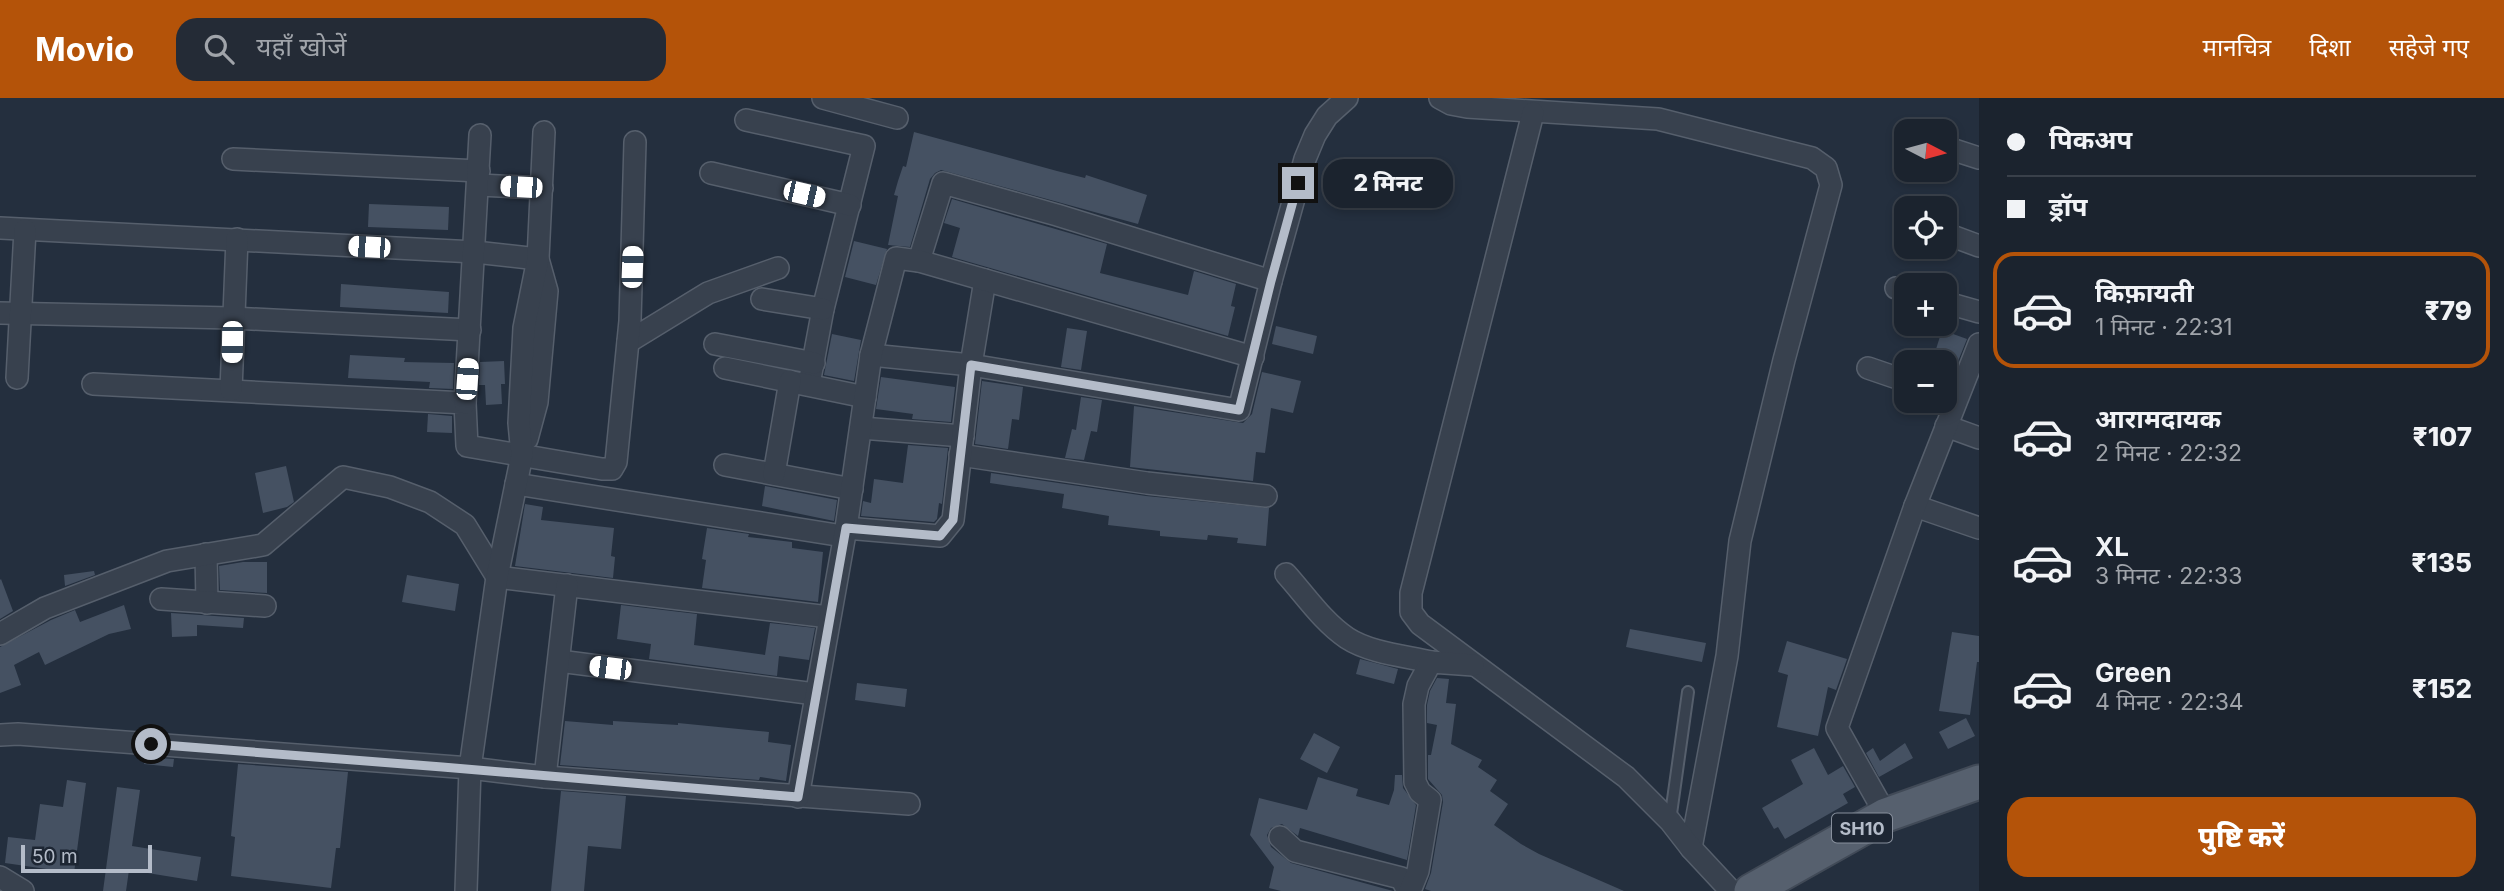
<!DOCTYPE html>
<html lang="hi">
<meta charset="utf-8">
<style>
body{margin:0;font-family:Inter,"Noto Sans Devanagari",sans-serif;background:#242b36;color:#f1f3f6;height:100vh;display:flex;flex-direction:column;font-size:26px;white-space:nowrap}
*{box-sizing:border-box;margin:0}
p{font-size:23px;color:#a0a4aa}
.icon{flex:none;width:38px;height:38px;fill:none;stroke:currentColor;stroke-width:2;stroke-linecap:round;stroke-linejoin:round}
.map{position:relative;flex:1;overflow:hidden}
.sheet{display:flex;flex-direction:column;background:#1b232e;width:525px}
.sheet>*{flex:none}
.top-card{display:grid;align-content:center;height:154px;padding:0 28px;background:#1b232e}
.needle{width:46px;rotate:96deg}
.tools{position:absolute;left:1894px;top:21px;display:grid;gap:14px}
.tools a{display:grid;place-items:center;width:63px;height:63px;border-radius:14px;background:#1b232e;box-shadow:0 4px 10px #0003,0 0 0 2px #39404a;font-size:35px}
.scale{position:absolute;left:21px;bottom:18px;width:131px;box-sizing:border-box;padding-left:7px;border:4px solid #b4bcc9;border-top:0;font-size:19px;line-height:24px;white-space:nowrap;color:#b4bcc9;-webkit-text-stroke:5px #1d2633;paint-order:stroke}
.end{position:absolute;width:32px;height:32px;margin:-16px;border:9px solid #b4bcc9;background:#111;box-shadow:0 0 0 4px #111}
.from{border-radius:50%}
.bubble{position:absolute;height:49px;border-radius:21px;background:#1b232e;box-shadow:0 4px 10px #0003,0 0 0 2px #39404a;font-size:23px;font-weight:800;line-height:49px;text-align:center}
.car{position:absolute;width:21px;height:42px;margin:-21px -10px;border-radius:9px;box-shadow:0 0 5px 2px #0007;background:linear-gradient(#fff 24%,#345 0 40%,#fff 0 76%,#345 0 86%,#fff 0)}
.top-card b{display:flex;align-items:center;gap:24px;height:66px;font-size:26px}
.top-card b+b{border-top:2px solid #39404a}
.top-card i{width:18px;height:18px;background:#f1f3f6}
ul{padding:0;list-style:none}
li{display:flex;align-items:center;gap:21px;height:116px;margin:0 14px 10px;padding:0 14px;border:4px solid transparent;border-radius:21px}
li div{flex:1}
li b{display:block;font-size:26px}
li em{font-style:normal;font-weight:800}
li.current{border-color:#b45309}
li>.icon{width:63px;height:63px;stroke-width:1.5}
.primary-button{display:flex;gap:14px;margin-top:auto;padding:14px 28px}
.primary-button a{flex:1;height:80px;border-radius:21px;background:#b45309;color:#fff;font-size:28px;font-weight:800;line-height:80px;text-align:center}
header{display:flex;align-items:center;gap:42px;box-sizing:border-box;height:98px;padding:0 35px;background:#b45309;color:#fff}
header strong{font-size:33px}
nav{display:flex;gap:38px;margin-inline-start:auto;font-size:24px}
.search{width:490px;height:63px;background:#242b36;display:flex;align-items:center;gap:18px;box-sizing:border-box;padding:0 24px;border-radius:21px;color:#a0a4aa;font-size:26px}
main{display:flex;flex:1;min-height:0}
.map>svg:first-child{display:block}
</style>
<header>
<strong>Movio</strong>
<div class="search"><svg class="icon" aria-label="search" viewBox="0 0 24 24"><circle cx="10" cy="10" r="6"/><path d="M15 15l6 6"/></svg>यहाँ खोजें</div>
<nav><a>मानचित्र</a><a>दिशा</a><a>सहेजे गए</a></nav>
</header>
<main>
<div class="map">
<svg width="1979" height="793" viewBox="0 0 1979 793">
<rect width="100%" height="100%" fill="#242f3e"/>
<g fill="#455162">
<path d="M914 34 1057 73 1085 80 1086 77 1147 97 1138 126 941 72 935 75 930 81 910 149 888 147 898 98 894 97 898 83 903 68 906 69Z"/>
<path d="M952 101 1107 146 1100 175 1188 197 1194 173 1236 186 1231 208 1235 209 1228 238 952 159 960 130 944 125Z"/>
<path d="M369 106 449 109 448 132 368 129Z"/>
<path d="M854 143 887 151 876 187 845 179Z"/>
<path d="M341 186 449 194 448 215 340 209Z"/>
<path d="M1276 228 1317 238 1313 256 1272 246Z"/>
<path d="M1067 230 1087 233 1081 272 1061 269Z"/>
<path d="M1942 232 1967 241 1944 298V264H1932Z"/>
<path d="M832 236 861 242 854 283 824 277Z"/>
<path d="M350 257 405 260 404 264 454 265 453 291 429 290 430 284 348 280Z"/>
<path d="M504 263 505 286H501L502 306 486 307 485 287H479L480 264Z"/>
<path d="M1262 274 1301 283 1293 315 1271 310 1265 355 1256 354 1253 383 1130 369 1134 308 1243 325 1252 316Z"/>
<path d="M881 279 955 289 951 324 912 321 913 316 876 311Z"/>
<path d="M982 283 1023 289 1019 322 1012 321 1008 351 975 346Z"/>
<path d="M1081 299 1102 302 1097 334 1091 333 1084 362 1065 360 1072 331 1076 332Z"/>
<path d="M428 316 452 318V335L427 334Z"/>
<path d="M908 347 948 350 942 406 939 405 937 421 934 424 861 418 863 403 871 405 874 381 903 385Z"/>
<path d="M286 368 294 404 287 409 263 415 255 375Z"/>
<path d="M991 375 1146 398 1269 410 1266 448 1237 445 1238 440 1208 437 1207 442 1160 438V433L1108 427 1109 418 1062 410 1064 396 990 385Z"/>
<path d="M765 388 837 402 834 423 762 408Z"/>
<path d="M525 406 543 409 541 422 614 430 611 458 615 459 613 480 515 468Z"/>
<path d="M707 430 749 436 748 439 792 444V450L823 454 818 504 702 490 706 462 702 461Z"/>
<path d="M243 464H267V495L220 492 219 468Z"/>
<path d="M94 473 95 477 65 488 64 477Z"/>
<path d="M407 477 459 486 455 513 402 504Z"/>
<path d="M1 481 13 513 0 521V482Z"/>
<path d="M124 507 131 531 109 536 45 567 39 554 14 567 21 587 0 595V549L51 522 75 512 80 524Z"/>
<path d="M621 507 697 516 694 547 765 557 770 525 815 530 809 562 779 558 777 578 649 561 651 546 617 541Z"/>
<path d="M171 515 244 520 243 530 197 527V538L172 539Z"/>
<path d="M1630 531 1706 545 1702 564 1626 549Z"/>
<path d="M1952 534 1979 538V564H1977L1970 617 1939 613Z"/>
<path d="M1787 543 1847 561 1836 592 1828 589 1818 638 1777 629 1788 577 1778 574Z"/>
<path d="M1360 561 1398 571 1394 586 1356 576Z"/>
<path d="M1437 580 1449 581 1446 605 1456 606 1451 646 1482 662 1478 669 1497 682 1490 693 1508 706 1494 727 1521 746 1539 756 1624 793H1431L1425 791 1431 775 1443 704 1442 697 1428 681V657H1431L1437 627 1427 625V607L1430 593Z"/>
<path d="M857 585 907 591 905 609 855 602Z"/>
<path d="M1966 620 1975 638 1948 651 1939 634Z"/>
<path d="M565 623 613 627V623L678 627V625L769 634 768 644 791 647 786 683 760 679 759 682 560 667Z"/>
<path d="M1314 635 1340 649 1327 675 1300 661Z"/>
<path d="M1905 645 1913 660 1879 679 1866 655 1873 650 1880 663Z"/>
<path d="M1814 650 1828 677 1843 668 1855 689 1843 696 1848 705 1785 741 1778 729 1774 731 1762 710 1803 686 1791 662Z"/>
<path d="M145 659 174 661 173 669 144 666Z"/>
<path d="M238 666 348 674 340 750H336L331 790 231 778 235 739 231 738Z"/>
<path d="M1395 677H1402L1403 690 1416 707 1407 762 1300 730 1298 738 1282 726 1271 730 1267 737 1271 749 1291 765 1393 793H1281L1269 790 1274 769 1250 737 1259 700 1307 712 1318 679 1358 691 1356 698 1389 707 1394 692Z"/>
<path d="M67 682 86 685 74 775 5 765 8 739 35 742 40 706 63 709Z"/>
<path d="M117 689 140 692 132 748 201 759 197 783 129 772 126 793H103Z"/>
<path d="M561 693 626 698 621 751 588 748 584 793H551Z"/>
</g>
<g fill="none" stroke-linecap="round" stroke-linejoin="round">
<defs>
<path id="lane" d="M1670 723 1688 594"/>
<g id="street">
<path d="M823 0 897 20"/>
<path d="M1440 0 1451 6 1467 9 1658 21 1812 60 1826 70 1831 87 1784 262 1740 443 1727 558 1691 750"/>
<path d="M1533 15 1411 495V514L1420 526 1626 679 1670 723 1691 750 1731 793"/>
<path d="M746 22 864 48 823 211 809 286"/>
<path d="M1951 51 1979 60"/>
<path d="M233 61 479 73"/>
<path d="M711 75 850 107"/>
<path d="M479 87 542 90"/>
<path d="M0 130 475 154 538 161 547 193 537 304 527 341"/>
<path d="M1944 135 1979 148"/>
<path d="M919 163 943 85 1057 117 1271 183"/>
<path d="M1896 190 1906 193"/>
<path d="M762 201 823 211"/>
<path d="M1944 204 1979 214"/>
<path d="M0 215 232 220 470 232"/>
<path d="M628 244 708 195 778 170"/>
<path d="M715 246 814 265"/>
<path d="M871 257 971 267 1239 312 1271 183 1305 61 1315 37 1327 18 1347 0"/>
<path d="M725 270 865 299"/>
<path d="M1868 270 1906 283"/>
<path d="M17 280 25 132"/>
<path d="M93 286 465 305 467 348 602 371H612L616 364 630 223 635 44"/>
<path d="M231 292 237 141"/>
<path d="M465 305 480 37"/>
<path d="M1946 328 1979 340"/>
<path d="M861 330 963 338"/>
<path d="M960 357 1147 385 1266 398"/>
<path d="M725 367 852 391"/>
<path d="M774 376 790 283"/>
<path d="M516 386 843 438"/>
<path d="M1915 408 1979 430"/>
<path d="M846 430 940 438 953 422 971 267 985 182"/>
<path d="M206 456 207 505"/>
<path d="M1286 476C1305 497 1323 524 1347 540 1370 555 1405 558 1431 564"/>
<path d="M161 501 265 508"/>
<path d="M0 536 45 510 167 463 263 447 343 379 390 389 430 404 465 427 497 479 829 519"/>
<path d="M559 563 815 596"/>
<path d="M0 637 18 636 470 670 545 679 909 706"/>
<path d="M545 679 567 487"/>
<path d="M798 699 846 430 871 257 896 160 919 163 1253 259"/>
<path d="M1886 717 1837 630 1915 408 1979 246"/>
<path d="M1280 739 1295 753 1401 780 1408 793"/>
<path d="M0 779 23 793"/>
<path d="M466 793 470 670 497 479 522 357 519 325 524 230 538 161 544 34"/>
<path d="M1410 793 1418 773 1430 702 1420 694 1415 684 1414 606 1418 588 1431 564 1473 567"/>
</g>
<path id="primary" d="M1751 793 1886 717 1979 684"/>
</defs>
<use href="#lane" stroke="#565f6c" stroke-width="14"/>
<use href="#street" stroke="#565f6c" stroke-width="24"/>
<use href="#primary" stroke="#414a57" stroke-width="37"/>
<use href="#lane" stroke="#38414e" stroke-width="10"/>
<use href="#street" stroke="#38414e" stroke-width="21"/>
<use href="#primary" stroke="#56606e" stroke-width="33"/>
</g>
<g fill="none" stroke-linecap="round" stroke-linejoin="round">
<path stroke="#b4bcc9" stroke-width="9" d="M151 646C367 662 582 681 798 699L846 430 940 438 953 422 971 267 1239 312 1271 183 1298 85"/>
</g>
<g text-anchor="middle" dominant-baseline="central" stroke-width="6" stroke-linejoin="round" paint-order="stroke">
<rect fill="#1d2633" stroke="#878f9c" stroke-width="2" x="1832" y="715.5" width="60" height="29" rx="5"/>
<g font-size="18" font-weight="bold" fill="#b4bcc9">
<text x="1862" y="730">SH10</text>
</g>
</g>
</svg>
<div class="tools">
<a><svg class="needle" viewBox="-14 -14 28 28"><path d="M0-13l5 13h-10z" fill="#e53935"/><path d="M0 13l5-13h-10z" fill="#a0a4aa"/></svg></a>
<a><svg class="icon" aria-label="locate" viewBox="0 0 24 24"><circle cx="12" cy="12" r="6"/><path d="M12 2v4M12 18v4M2 12h4M18 12h4"/></svg></a>
<a>+</a>
<a>−</a>
</div>
<div class="scale">50 m</div>
<i class="end from" style="left:151px;top:646px"></i>
<i class="end" style="left:1298px;top:85px"></i>
<div class="bubble" style="left:1323px;top:61px;width:130px">2 मिनट</div>
<i class="car" style="left:521px;top:89px;rotate:273deg"></i>
<i class="car" style="left:804px;top:96px;rotate:103deg"></i>
<i class="car" style="left:369px;top:149px;rotate:273deg"></i>
<i class="car" style="left:632px;top:169px;rotate:2deg"></i>
<i class="car" style="left:232px;top:244px;rotate:181deg"></i>
<i class="car" style="left:467px;top:281px;rotate:4deg"></i>
<i class="car" style="left:610px;top:570px;rotate:277deg"></i>
</div>
<section class="sheet">
<div class="top-card">
<b><i class="from"></i>पिकअप</b>
<b><i></i>ड्रॉप</b>
</div>
<ul>
<li class="current"><svg class="icon" aria-label="car" viewBox="0 0 24 24"><path d="M5 17H2v-5l4-1 3-4h7l3 4 3 1v5h-3M9 17h6M6 11h13"/><circle cx="7" cy="17" r="2"/><circle cx="17" cy="17" r="2"/></svg><div><b>किफ़ायती</b><p>1 मिनट · 22:31</p></div><em>₹79</em></li>
<li><svg class="icon" aria-label="car" viewBox="0 0 24 24"><path d="M5 17H2v-5l4-1 3-4h7l3 4 3 1v5h-3M9 17h6M6 11h13"/><circle cx="7" cy="17" r="2"/><circle cx="17" cy="17" r="2"/></svg><div><b>आरामदायक</b><p>2 मिनट · 22:32</p></div><em>₹107</em></li>
<li><svg class="icon" aria-label="car" viewBox="0 0 24 24"><path d="M5 17H2v-5l4-1 3-4h7l3 4 3 1v5h-3M9 17h6M6 11h13"/><circle cx="7" cy="17" r="2"/><circle cx="17" cy="17" r="2"/></svg><div><b>XL</b><p>3 मिनट · 22:33</p></div><em>₹135</em></li>
<li><svg class="icon" aria-label="car" viewBox="0 0 24 24"><path d="M5 17H2v-5l4-1 3-4h7l3 4 3 1v5h-3M9 17h6M6 11h13"/><circle cx="7" cy="17" r="2"/><circle cx="17" cy="17" r="2"/></svg><div><b>Green</b><p>4 मिनट · 22:34</p></div><em>₹152</em></li>
</ul>
<div class="primary-button"><a>पुष्टि करें</a></div>
</section>
</main>
